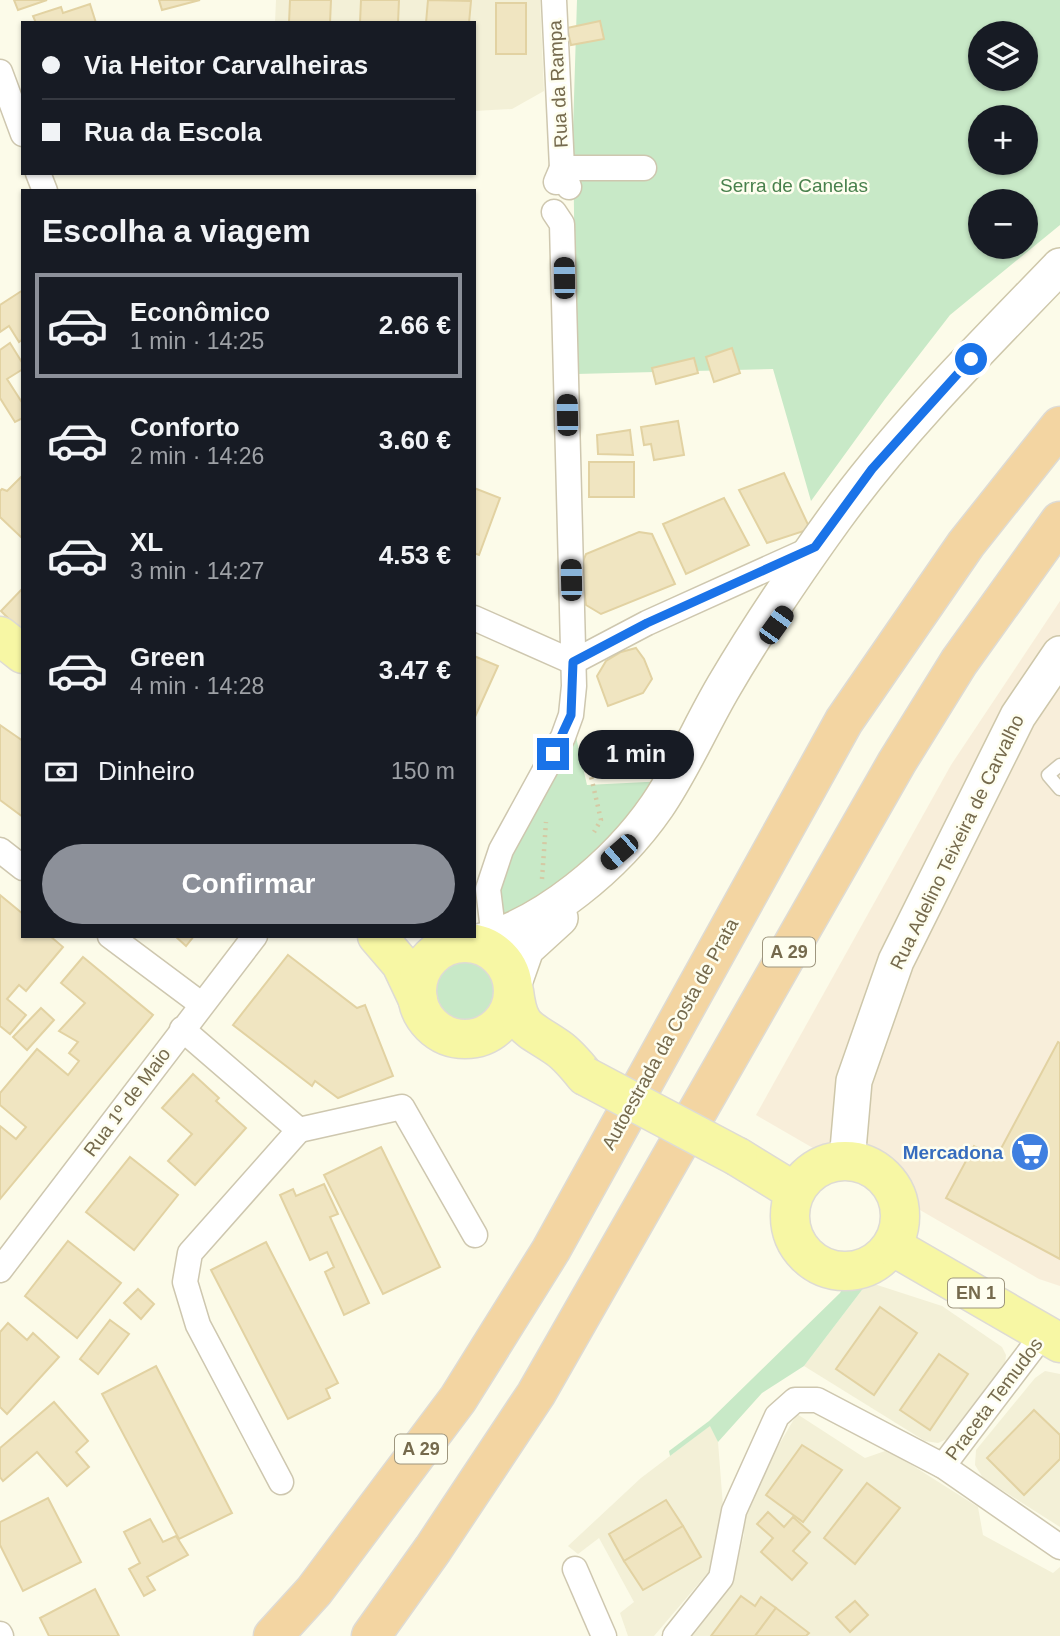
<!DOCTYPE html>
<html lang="pt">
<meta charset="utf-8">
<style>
body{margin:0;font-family:Arial,sans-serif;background:#20242c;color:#f1f3f6;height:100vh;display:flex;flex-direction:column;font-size:26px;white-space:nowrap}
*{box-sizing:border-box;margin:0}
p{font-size:23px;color:#9ea1a6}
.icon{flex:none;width:38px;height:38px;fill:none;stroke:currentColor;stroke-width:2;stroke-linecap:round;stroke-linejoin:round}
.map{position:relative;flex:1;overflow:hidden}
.sheet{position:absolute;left:21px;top:189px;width:455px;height:749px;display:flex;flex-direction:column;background:#171b24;border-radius:0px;box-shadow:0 2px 5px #0004}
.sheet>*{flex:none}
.guide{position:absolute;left:21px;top:21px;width:455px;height:154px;border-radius:0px;box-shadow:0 2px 5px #0004;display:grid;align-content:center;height:154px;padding:0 21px;background:#171b24}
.buttons{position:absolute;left:968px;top:21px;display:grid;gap:14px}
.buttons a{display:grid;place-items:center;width:70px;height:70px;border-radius:50%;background:#171b24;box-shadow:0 2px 5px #0004;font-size:35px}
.end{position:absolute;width:32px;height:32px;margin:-16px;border:9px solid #1a73e8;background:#fff;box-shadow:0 0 0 4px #fff}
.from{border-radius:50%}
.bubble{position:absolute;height:49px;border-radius:24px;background:#171b24;box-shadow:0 2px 5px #0004;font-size:23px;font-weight:600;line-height:49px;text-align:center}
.car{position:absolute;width:21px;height:42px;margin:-21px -10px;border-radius:9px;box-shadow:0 0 5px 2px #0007;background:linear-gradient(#222 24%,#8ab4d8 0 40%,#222 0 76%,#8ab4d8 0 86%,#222 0)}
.guide b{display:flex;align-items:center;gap:24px;height:66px;font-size:26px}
.guide b+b{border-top:2px solid #363941}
.guide i{width:18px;height:18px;background:#f1f3f6}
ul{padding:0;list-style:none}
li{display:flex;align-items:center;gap:21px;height:105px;margin:0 14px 10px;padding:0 7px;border:4px solid transparent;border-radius:0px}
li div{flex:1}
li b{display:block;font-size:26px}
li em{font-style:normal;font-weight:600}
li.selected{border-color:#8c9099}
li>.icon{width:63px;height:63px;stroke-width:1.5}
h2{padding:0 21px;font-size:32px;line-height:84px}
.pay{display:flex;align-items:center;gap:18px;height:77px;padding:0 21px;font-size:26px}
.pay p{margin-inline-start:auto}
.primary-button{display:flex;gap:14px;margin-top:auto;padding:14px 21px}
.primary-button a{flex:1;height:80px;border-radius:42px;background:#8c9099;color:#fff;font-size:28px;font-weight:600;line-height:80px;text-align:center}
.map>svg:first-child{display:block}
</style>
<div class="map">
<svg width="1060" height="1636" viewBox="0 0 1060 1636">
<rect width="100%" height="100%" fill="#fcfbe9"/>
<g fill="#f3f0d7">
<path d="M276 0H540L544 91 512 109 474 111V23H275Z"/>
<path d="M868 1282 942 1306 1002 1347 1006 1355 1005 1365 947 1439 938 1443 925 1441 804 1366Z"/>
<path d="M1045 1371 1060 1374V1527L983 1478 975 1465 976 1450 1035 1378Z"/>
<path d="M797 1414 865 1458 888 1450 978 1507 983 1535 1053 1573 1060 1567V1636H686L725 1585 738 1560 744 1534 743 1506Z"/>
<path d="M711 1425 718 1442 725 1532 717 1562 654 1636H628L620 1613 634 1602 599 1538 578 1554 568 1546 641 1478Z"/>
</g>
<path fill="#f8eeda" d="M1060 601V1286L1039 1279 756 1115 951 765Z"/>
<g fill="#c8e9c7" fill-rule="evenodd">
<path d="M577 0H1060V225L950 315 885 399 811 501 773 369 576 374 573 130ZM980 33H1026V79H980ZM980 117H1026V163H980ZM980 201H1026V247H980Z"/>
<path d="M576 737 587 785 666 781 572 880 505 917 498 910 494 888 533 806Z"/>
<circle cx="466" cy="991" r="32"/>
<path d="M854 1278 868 1282 804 1366 762 1393 718 1442 710 1426 670 1456 669 1451 709 1421 840 1293 845 1284Z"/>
</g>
<g fill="#f0e5c1" stroke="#e2d2a2" stroke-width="2">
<path d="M14 0H47L18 10Z"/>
<path d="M159 0H200L162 10Z"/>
<path d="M290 0H331L330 23H289Z"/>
<path d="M361 0H399L398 23H360Z"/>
<path d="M428 0 471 1 469 23H426Z"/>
<rect x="496" y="3" width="30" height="51"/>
<path d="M90 4 96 23H36L33 16 61 7 63 13Z"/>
<path d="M600 21 604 39 571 45 567 28Z"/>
<path d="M23 290V339L19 342 9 326 0 332V305Z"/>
<path d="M10 343 23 364V369L7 379 23 404V418L15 422 0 398V350Z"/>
<path d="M732 348 740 373 714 382 706 357Z"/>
<path d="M694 358 698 373 656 384 652 368Z"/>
<path d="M678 421 684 455 654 460 651 444 644 445 641 427Z"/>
<path d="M630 430 633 455 598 454 597 435Z"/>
<rect x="589" y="462" width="45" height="35"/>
<path d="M784 473 810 529 767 543 739 490Z"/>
<path d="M22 476H23V539L0 517V491L2 489 7 491Z"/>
<path d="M474 488 500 498 479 555 474 553Z"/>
<path d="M724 498 749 545 686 574 663 524Z"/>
<path d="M639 532 652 534 675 584 601 614 586 605 581 566 586 554Z"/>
<path d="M23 588V633L1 611Z"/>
<path d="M636 648 644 659 652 679 643 693 608 706 597 676 606 661 621 652Z"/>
<path d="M474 656 498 666 474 719Z"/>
<path d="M0 725 23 741V817L0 800Z"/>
<path d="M649 732 654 733 662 768 611 775 606 739Z"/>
<path d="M0 895 23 914V936H50L63 947 26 991 19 985 7 999 26 1015 10 1034 0 1026Z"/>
<path d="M175 936H194L186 946Z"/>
<path d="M288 955 357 1008 365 1005 393 1076 338 1098 315 1081 312 1086 233 1025Z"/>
<path d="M83 957 153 1015 0 1199V1126L16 1139 26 1127 0 1105V1093L37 1049 68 1075 79 1061 69 1053 78 1042 59 1031 85 1003 61 983Z"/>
<path d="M41 1008 54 1020 27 1050 13 1037Z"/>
<path d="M1058 1042 1060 1043V1259L946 1198 974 1146 996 1158Z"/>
<path d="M193 1074 219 1098 216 1101 246 1128 195 1185 168 1161 192 1134 162 1108Z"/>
<path d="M381 1147 440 1267 383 1294 324 1175Z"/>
<path d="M130 1157 178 1195 134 1250 86 1212Z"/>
<path d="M324 1184 338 1214 330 1217 369 1303 344 1315 325 1272 334 1267 327 1252 310 1260 280 1195 293 1189 296 1196Z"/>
<path d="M68 1241 121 1283 77 1338 25 1296Z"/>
<path d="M266 1242 338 1383 326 1389 330 1398 288 1419 211 1270Z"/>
<path d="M138 1289 154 1304 141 1319 124 1303Z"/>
<path d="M880 1307 917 1333 874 1395 836 1369Z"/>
<path d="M110 1320 129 1334 98 1374 80 1359Z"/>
<path d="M8 1323 27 1340 33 1333 59 1357 7 1414 0 1407V1332Z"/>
<path d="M939 1354 968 1374 930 1430 900 1410Z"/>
<path d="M156 1366 232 1513 179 1539 102 1394Z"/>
<path d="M54 1402 88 1441 76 1452 89 1467 67 1486 37 1452 3 1481 0 1477V1448Z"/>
<path d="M1034 1410 1060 1435V1459L1024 1495 987 1458Z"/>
<path d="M802 1445 842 1470 803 1522 766 1495Z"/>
<path d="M867 1483 900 1508 855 1564 824 1538Z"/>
<path d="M48 1498 81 1562 23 1591 0 1545V1522Z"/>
<path d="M666 1500 683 1526 624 1561 609 1534Z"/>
<path d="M768 1512 784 1527 793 1517 810 1532 793 1551 807 1563 792 1580 761 1552 773 1538 757 1524Z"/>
<path d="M150 1519 163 1542 176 1536 188 1555 147 1577 155 1590 144 1596 129 1569 140 1563 124 1532Z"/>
<path d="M683 1526 701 1557 643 1590 624 1561Z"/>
<path d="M95 1589 119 1636H49L40 1618Z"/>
<path d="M741 1596 755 1606 761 1597 776 1608 755 1636H711Z"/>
<path d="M855 1601 868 1615 850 1632 836 1617Z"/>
<path d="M776 1608 809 1633 806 1636H755Z"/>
</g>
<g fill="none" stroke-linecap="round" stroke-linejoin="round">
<defs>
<path id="service" d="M1060 765 1048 775 1060 789"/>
<g id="minor">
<path d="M554 0 562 168 569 187"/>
<path d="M0 72 23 134"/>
<path d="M38 173 45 191"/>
<path d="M556 182 562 168H644"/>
<path d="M474 618 573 662"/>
<path d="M573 662 647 623 813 548"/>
<path d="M0 850 23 868"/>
<path d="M110 936 201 1004"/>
<path d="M451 944 454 936"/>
<path d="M505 962 494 938 488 889 501 850 563 737 571 715 574 686 562 224 554 212"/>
<path d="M182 1029 299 1130"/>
<path d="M299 1130 402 1107 475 1235"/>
<path d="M0 1270 255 936"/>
<path d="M943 1466 1044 1333"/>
<path d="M281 1482 198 1325 185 1282 190 1253 299 1130"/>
<path d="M575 1569 604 1636"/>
<path d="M0 1634 1 1636"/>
<path d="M675 1636 721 1578 734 1511 777 1416 795 1400H817L943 1466 1060 1547"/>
</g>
<g id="secondary">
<path d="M475 943C544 926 617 864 657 806 683 768 701 725 724 686 758 628 796 572 835 518 901 427 982 347 1060 266"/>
<path d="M513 986 526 949 560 918"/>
<path d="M847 1161 854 1081 896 961 1018 716 1060 654"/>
</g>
<g id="primary">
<path d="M0 636 23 654"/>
<path d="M377 936 401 964 418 1000"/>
<circle cx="465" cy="991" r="48"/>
<path d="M514 991C519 1031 528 1027 558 1048 568 1055 577 1066 585 1076"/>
<path d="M738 1157 795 1192"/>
<circle cx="845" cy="1216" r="55"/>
<path d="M892 1246 1060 1343"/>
</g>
<g id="motorway">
<path d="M273 1636 314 1591 458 1399 551 1250 844 721 966 544 1060 426"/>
<path d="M371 1636 433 1549 536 1394 897 762 959 662 1060 521"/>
</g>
</defs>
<use href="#service" stroke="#cec7af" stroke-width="15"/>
<use href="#minor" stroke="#cec7af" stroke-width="27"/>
<use href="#secondary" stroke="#cec7aa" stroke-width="38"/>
<use href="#primary" stroke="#dedbd4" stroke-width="41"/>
<use href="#motorway" stroke="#dedbd4" stroke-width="41"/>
<g stroke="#d5c9a4" stroke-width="4.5" stroke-dasharray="2 5" stroke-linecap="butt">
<path d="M585 750 601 820 594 832"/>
<path d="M542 879 546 822"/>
</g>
<use href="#service" stroke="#fff" stroke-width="12"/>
<use href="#minor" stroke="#fff" stroke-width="24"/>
<use href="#secondary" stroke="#fff" stroke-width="35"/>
<use href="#primary" stroke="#f7f7a4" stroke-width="38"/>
<use href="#motorway" stroke="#f3d5a2" stroke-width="38"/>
<defs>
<path id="primary-bridge" d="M585 1076 738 1157"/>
</defs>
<use href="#primary-bridge" stroke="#dedbd4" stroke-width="41" stroke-linecap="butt"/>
<use href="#primary-bridge" stroke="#f7f7a4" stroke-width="38"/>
</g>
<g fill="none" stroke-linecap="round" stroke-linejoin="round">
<path stroke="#1a73e8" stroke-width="9" d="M553 754 571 715 573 662 647 623 815 547 872 469 971 359"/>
</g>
<defs>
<symbol id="supermarket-disc" viewBox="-11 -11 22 22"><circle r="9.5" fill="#3f7fe0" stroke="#fefeef"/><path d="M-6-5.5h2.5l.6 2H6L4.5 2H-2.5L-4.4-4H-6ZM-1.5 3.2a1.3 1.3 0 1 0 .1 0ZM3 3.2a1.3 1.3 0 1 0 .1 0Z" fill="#fff"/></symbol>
</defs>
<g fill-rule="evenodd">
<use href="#supermarket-disc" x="1008" y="1130" width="44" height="44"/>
</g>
<g text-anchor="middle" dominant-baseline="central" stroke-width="5" stroke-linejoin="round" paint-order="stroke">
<g fill="#fefeef" stroke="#9e967e" stroke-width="2">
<rect x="763" y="937.5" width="52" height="29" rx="5"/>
<rect x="948" y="1278.5" width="56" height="29" rx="5"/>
<rect x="395" y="1434.5" width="52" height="29" rx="5"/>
</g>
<g font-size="18" font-weight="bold" fill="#756a4d">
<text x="789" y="952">A 29</text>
<text x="976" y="1293">EN 1</text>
<text x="421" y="1449">A 29</text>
</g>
<g font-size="19" fill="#756a4d" stroke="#fefeef">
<text transform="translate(558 84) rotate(-93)">Rua da Rampa</text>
<text transform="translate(957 842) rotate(-64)">Rua Adelino Teixeira de Carvalho</text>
<text transform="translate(670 1034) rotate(-61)">Autoestrada da Costa de Prata</text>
<text transform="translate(127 1102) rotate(-53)">Rua 1º de Maio</text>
<text transform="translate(994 1399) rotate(-53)">Praceta Temudos</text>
</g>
<g font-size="19" fill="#48804c" stroke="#fefeef">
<text x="794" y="185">Serra de Canelas</text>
</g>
<g font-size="19" font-weight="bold" fill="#366cbe" stroke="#fefeef" text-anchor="end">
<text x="1003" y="1152">Mercadona</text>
</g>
</g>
</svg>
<div class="buttons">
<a><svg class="icon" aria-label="layers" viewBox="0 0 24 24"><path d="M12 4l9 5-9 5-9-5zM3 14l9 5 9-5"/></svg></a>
<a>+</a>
<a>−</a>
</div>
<i class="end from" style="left:971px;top:359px"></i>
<i class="end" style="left:553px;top:754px"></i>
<div class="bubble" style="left:578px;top:730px;width:116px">1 min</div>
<i class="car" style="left:564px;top:278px;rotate:359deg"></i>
<i class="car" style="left:567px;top:415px;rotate:359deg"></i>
<i class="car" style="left:571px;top:580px;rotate:359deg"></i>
<i class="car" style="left:776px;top:625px;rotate:36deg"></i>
<i class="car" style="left:619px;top:852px;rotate:229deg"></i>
<div class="guide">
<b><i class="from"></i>Via Heitor Carvalheiras</b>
<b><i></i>Rua da Escola</b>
</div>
<section class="sheet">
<h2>Escolha a viagem</h2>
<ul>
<li class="selected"><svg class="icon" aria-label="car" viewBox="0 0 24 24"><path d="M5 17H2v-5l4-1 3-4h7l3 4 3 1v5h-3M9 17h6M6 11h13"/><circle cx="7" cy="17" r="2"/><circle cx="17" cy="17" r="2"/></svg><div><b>Econômico</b><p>1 min · 14:25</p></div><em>2.66 €</em></li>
<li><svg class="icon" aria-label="car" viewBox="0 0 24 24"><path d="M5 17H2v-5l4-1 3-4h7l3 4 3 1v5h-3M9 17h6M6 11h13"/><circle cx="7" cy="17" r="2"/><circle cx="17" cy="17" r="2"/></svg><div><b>Conforto</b><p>2 min · 14:26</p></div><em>3.60 €</em></li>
<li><svg class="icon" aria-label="car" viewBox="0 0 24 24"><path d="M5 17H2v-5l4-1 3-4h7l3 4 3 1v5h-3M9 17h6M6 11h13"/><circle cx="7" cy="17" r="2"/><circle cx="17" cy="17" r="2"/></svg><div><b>XL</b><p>3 min · 14:27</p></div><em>4.53 €</em></li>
<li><svg class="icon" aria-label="car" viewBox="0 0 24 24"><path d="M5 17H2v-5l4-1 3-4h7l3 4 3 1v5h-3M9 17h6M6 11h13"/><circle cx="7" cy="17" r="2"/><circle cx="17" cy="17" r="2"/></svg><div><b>Green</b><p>4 min · 14:28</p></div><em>3.47 €</em></li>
</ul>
<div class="pay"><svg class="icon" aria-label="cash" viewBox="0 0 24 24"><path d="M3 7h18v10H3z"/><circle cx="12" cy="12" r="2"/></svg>Dinheiro<p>150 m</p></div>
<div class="primary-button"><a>Confirmar</a></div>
</section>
</div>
